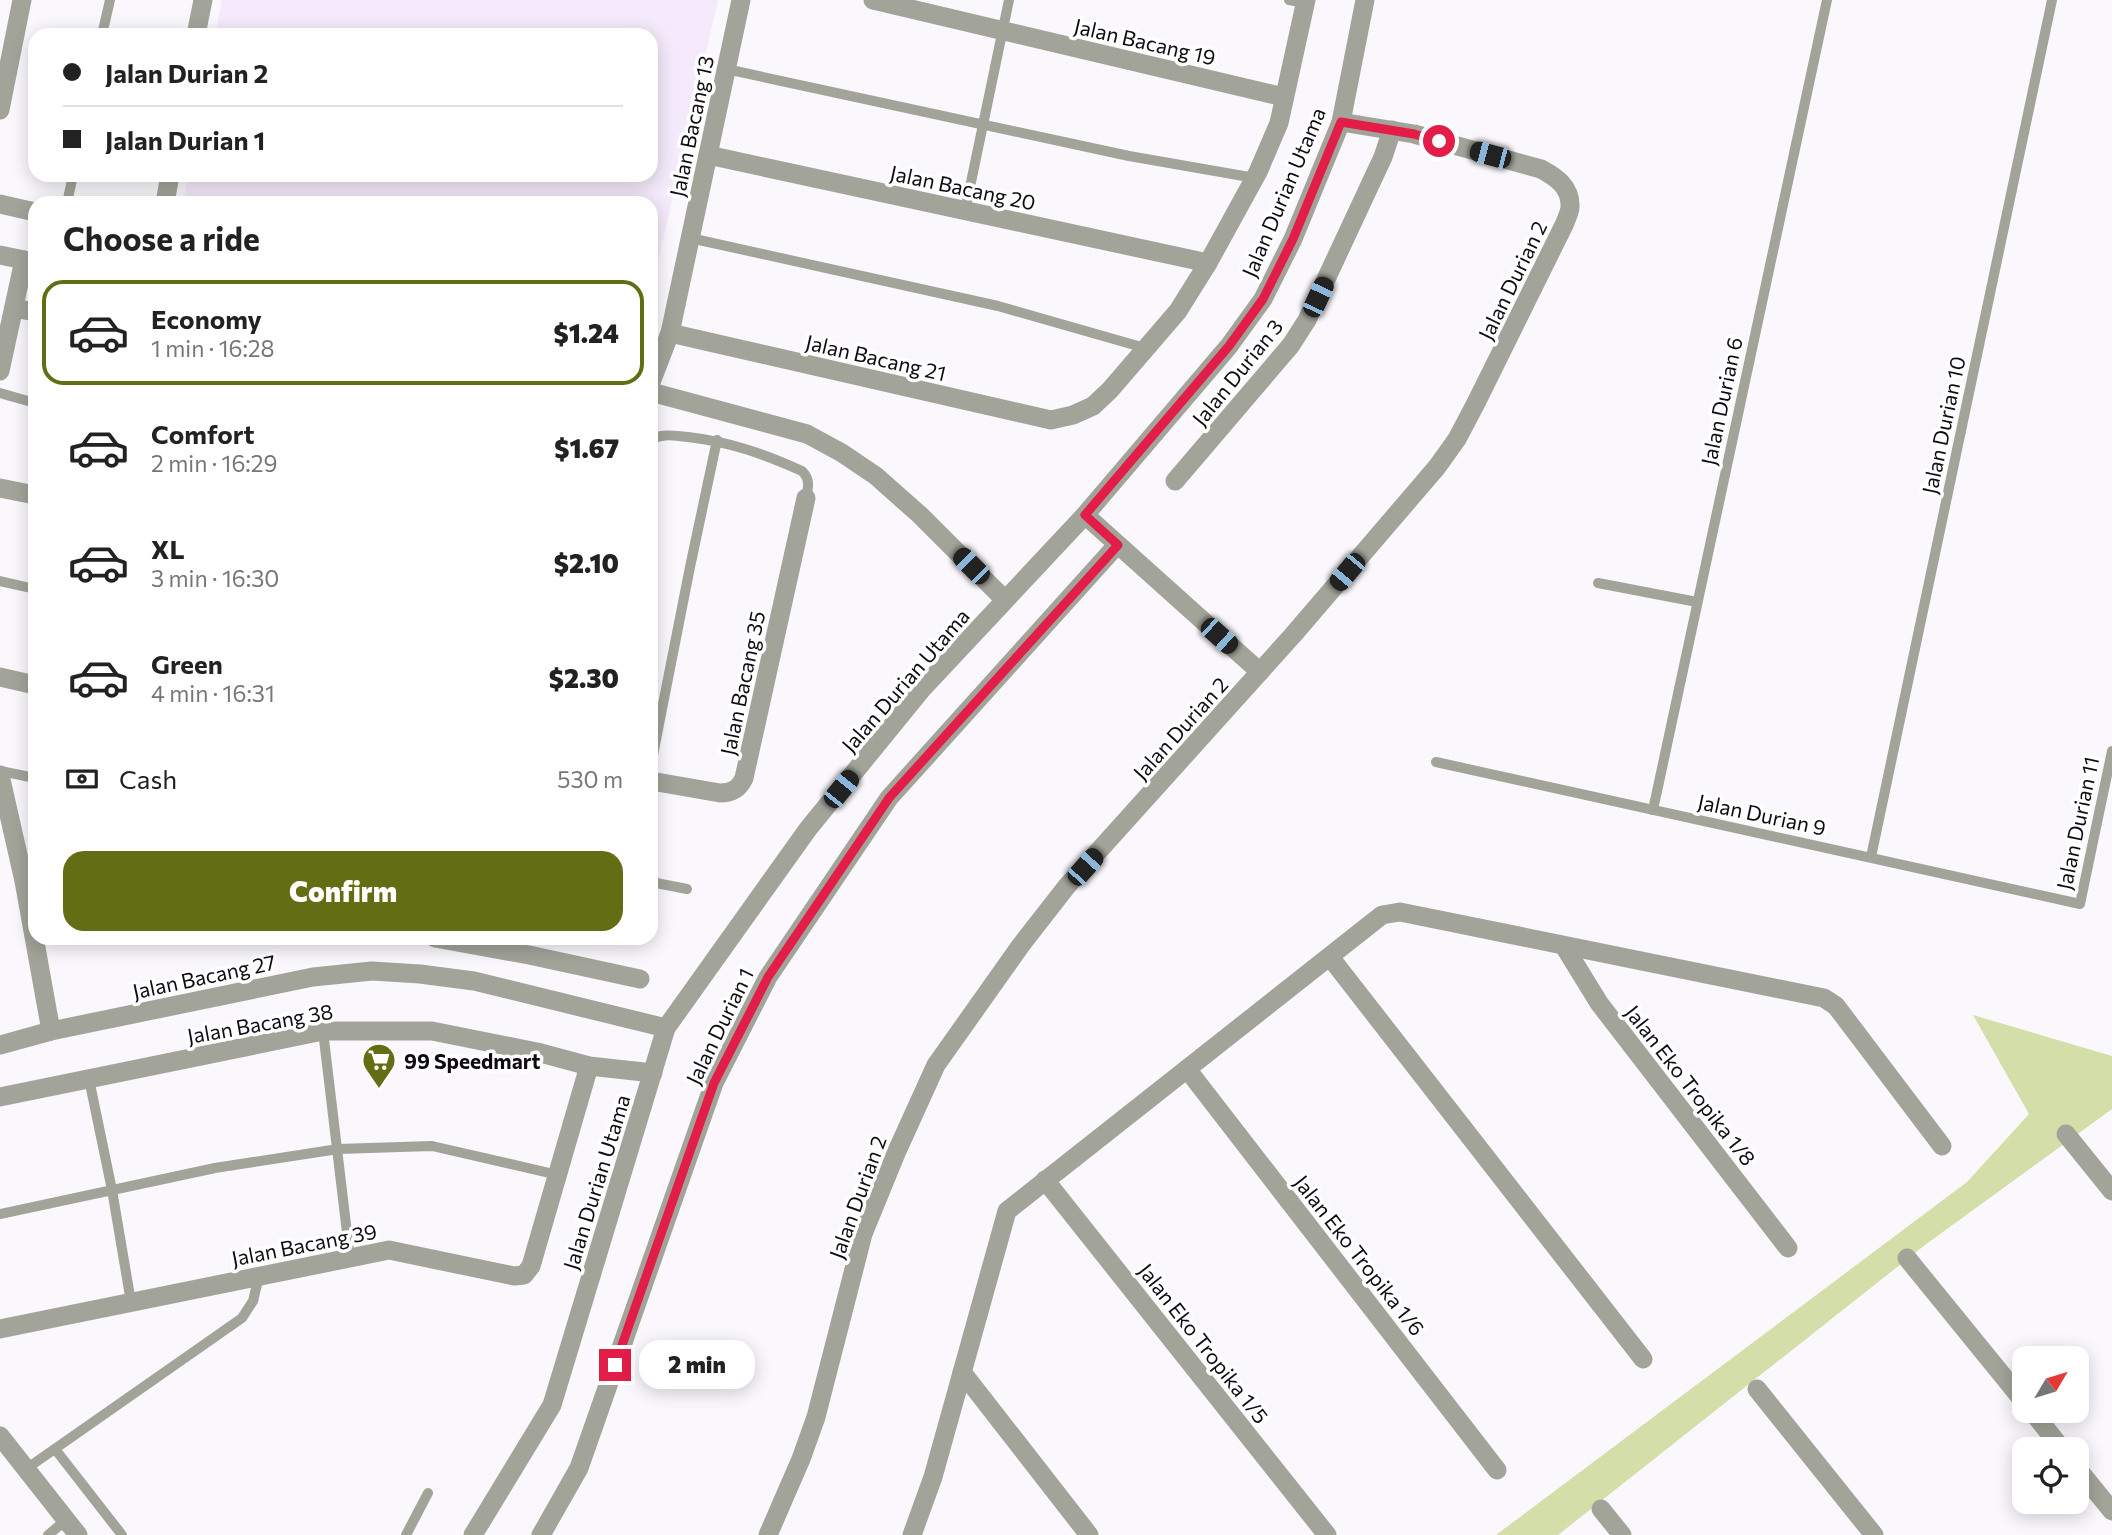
<!DOCTYPE html>
<meta charset="utf-8">
<style>
body{margin:0;font-family:Commissioner,sans-serif;background:#f2f2f2;color:#222;height:100vh;display:flex;flex-direction:column;font-size:26px;white-space:nowrap}
*{box-sizing:border-box;margin:0}
p{font-size:23px;color:#767676}
.icon{flex:none;width:38px;height:38px;fill:none;stroke:currentColor;stroke-width:2;stroke-linecap:round;stroke-linejoin:round}
.map{position:relative;flex:1;overflow:hidden}
.drawer{position:absolute;left:28px;top:196px;width:630px;height:749px;display:flex;flex-direction:column;background:#fff;border-radius:21px;box-shadow:0 4px 18px #0003}
.drawer>*{flex:none}
.guide{position:absolute;left:28px;top:28px;width:630px;height:154px;border-radius:21px;box-shadow:0 4px 18px #0003;display:grid;align-content:center;height:154px;padding:0 35px;background:#fff}
.needle{width:46px;rotate:52deg}
.buttons{position:absolute;left:2012px;top:1346px;display:grid;gap:14px}
.buttons a{display:grid;place-items:center;width:77px;height:77px;border-radius:14px;background:#fff;box-shadow:0 4px 18px #0003;font-size:35px}
.end{position:absolute;width:32px;height:32px;margin:-16px;border:9px solid #e11d48;background:#fff;box-shadow:0 0 0 4px #fff}
.from{border-radius:50%}
.bubble{position:absolute;height:49px;border-radius:21px;background:#fff;box-shadow:0 4px 18px #0003;font-size:23px;font-weight:800;line-height:49px;text-align:center}
.car{position:absolute;width:21px;height:42px;margin:-21px -10px;border-radius:9px;box-shadow:0 0 5px 2px #0007;background:linear-gradient(#222 24%,#8ab4d8 0 40%,#222 0 76%,#8ab4d8 0 86%,#222 0)}
.guide b{display:flex;align-items:center;gap:24px;height:66px;font-size:26px}
.guide b+b{border-top:2px solid #e0e0e0}
.guide i{width:18px;height:18px;background:#222}
ul{padding:0;list-style:none}
li{display:flex;align-items:center;gap:21px;height:105px;margin:0 14px 10px;padding:0 21px;border:4px solid transparent;border-radius:21px}
li div{flex:1}
li b{display:block;font-size:26px}
li em{font-style:normal;font-weight:800}
li.current{border-color:#636d14}
li>.icon{width:63px;height:63px;stroke-width:1.5}
h2{padding:0 35px;font-size:32px;line-height:84px}
.pay{display:flex;align-items:center;gap:18px;height:77px;padding:0 35px;font-size:26px}
.pay p{margin-inline-start:auto}
.action{display:flex;gap:14px;margin-top:auto;padding:14px 35px}
.action a{flex:1;height:80px;border-radius:21px;background:#636d14;color:#fff;font-size:28px;font-weight:800;line-height:80px;text-align:center}
.map>svg:first-child{display:block}
</style>
<div class="map">
<svg width="2112" height="1535" viewBox="0 0 2112 1535">
<rect width="100%" height="100%" fill="#faf8fc"/>
<path fill="#f5eafb" d="M222 0H718L651 292V203H183L188 175H651V35H215Z"/>
<path fill="#d4dea8" d="M1973 1015 2112 1056V1109L1925 1245 1558 1535H1496L1967 1182 2029 1114Z"/>
<g fill="none" stroke-linecap="round" stroke-linejoin="round">
<g stroke="#a2a49a" stroke-width="10">
<path d="M1289 0 1305 3"/>
<path d="M102 35 110 0"/>
<path d="M726 69 1129 156 1255 178"/>
<path d="M67 203 73 175"/>
<path d="M965 211 1009 0"/>
<path d="M690 238 998 306 1145 348"/>
<path d="M0 393 35 403"/>
<path d="M651 439C663 433 675 436 688 437 731 442 764 454 802 471 811 480 808 488 806 498"/>
<path d="M0 581 35 589"/>
<path d="M1598 583 1697 602"/>
<path d="M1436 762 2080 904 2112 751"/>
<path d="M651 765 690 567 717 440"/>
<path d="M0 771 35 778"/>
<path d="M1653 810 1827 0"/>
<path d="M1871 857 2052 0"/>
<path d="M651 882 687 889"/>
<path d="M323 1031 350 1258"/>
<path d="M89 1079 112 1190 131 1302"/>
<path d="M0 1214 215 1168 338 1149 432 1146 558 1175"/>
<path d="M55 1449 122 1535"/>
<path d="M26 1469 242 1318 253 1301 259 1276"/>
<path d="M48 1535 66 1520"/>
<path d="M406 1535 428 1493"/>
</g>
<g stroke="#a2a49a" stroke-width="19">
<path d="M873 0 1284 97"/>
<path d="M196 35 203 0"/>
<path d="M0 110 22 0"/>
<path d="M708 155 1208 263"/>
<path d="M165 203 170 175"/>
<path d="M0 204 35 212"/>
<path d="M0 255 34 262"/>
<path d="M14 308 35 312"/>
<path d="M670 333 1051 420 1073 415 1093 406 1110 390 1178 311 1208 263 1258 172 1279 123 1306 0"/>
<path d="M0 371 24 260"/>
<path d="M651 382 670 333 741 0"/>
<path d="M651 392 807 434 842 453 876 476 920 515 1005 600"/>
<path d="M1175 481 1291 345 1307 320 1383 157 1392 130"/>
<path d="M0 488 35 495"/>
<path d="M1085 515 1260 672"/>
<path d="M0 677 35 685"/>
<path d="M0 775 24 881 51 1031"/>
<path d="M651 781 720 793C732 793 739 789 744 778L806 498"/>
<path d="M435 938 529 955 640 979"/>
<path d="M1564 946 1599 1003 1788 1248"/>
<path d="M1330 957 1643 1359"/>
<path d="M0 1045 51 1031 313 977 372 971 420 974 474 981 666 1028"/>
<path d="M1187 1069 1497 1470"/>
<path d="M0 1097 323 1031H432L537 1052 589 1066 653 1073"/>
<path d="M2066 1134 2112 1191"/>
<path d="M1045 1180 1327 1535"/>
<path d="M1907 1258 2025 1403"/>
<path d="M0 1329 389 1250 514 1276 524 1275 531 1266 589 1066"/>
<path d="M962 1372 1089 1535"/>
<path d="M1757 1389 1874 1535"/>
<path d="M2031 1410 2062 1449"/>
<path d="M0 1436 78 1535"/>
<path d="M2077 1468 2112 1511"/>
<path d="M1601 1509 1622 1535"/>
<path d="M473 1535 552 1405 666 1028 808 829 922 689 1085 515 1229 346 1263 299 1293 239 1341 122 1365 0"/>
<path d="M541 1535 579 1468 714 1083 768 977 889 798 1117 545"/>
<path d="M768 1535 801 1459 816 1417 863 1234 897 1151 936 1065 1021 945 1067 886 1293 635 1437 467 1457 439 1476 403 1565 223C1566 219 1570 212 1570 207 1571 187 1556 177 1541 169L1414 134 1341 122"/>
<path d="M912 1535 933 1477 1007 1211 1382 915 1400 912 1824 998 1836 1006 1942 1146"/>
</g>
</g>
<g fill="none" stroke-linecap="round" stroke-linejoin="round">
<path stroke="#e11d48" stroke-width="9" d="M615 1365 714 1083 768 977 889 798 1118 545 1085 515 1229 346 1263 299 1293 239 1341 122 1414 134 1439 141"/>
</g>
<defs>
<symbol id="supermarket-pin" viewBox="-11 -11 22 30"><path d="M0 17L-7.5 6A9.5 9.5 0 1 1 7.5 6Z" fill="#636d14" stroke="#fff"/><path d="M-6-5.5h2.5l.6 2H6L4.5 2H-2.5L-4.4-4H-6ZM-1.5 3.2a1.3 1.3 0 1 0 .1 0ZM3 3.2a1.3 1.3 0 1 0 .1 0Z" fill="#fff"/></symbol>
</defs>
<g fill-rule="evenodd">
<use href="#supermarket-pin" x="360" y="1041" width="38" height="52"/>
</g>
<g text-anchor="middle" dominant-baseline="central" stroke-width="7" stroke-linejoin="round" paint-order="stroke">
<g font-size="21" fill="#100b12" stroke="#fff">
<text transform="translate(1145 41) rotate(13)">Jalan Bacang 19</text>
<text transform="translate(691 126) rotate(-78)">Jalan Bacang 13</text>
<text transform="translate(963 187) rotate(12)">Jalan Bacang 20</text>
<text transform="translate(1283 192) rotate(-67)">Jalan Durian Utama</text>
<text transform="translate(1512 280) rotate(-64)">Jalan Durian 2</text>
<text transform="translate(876 357) rotate(13)">Jalan Bacang 21</text>
<text transform="translate(1237 372) rotate(-51)">Jalan Durian 3</text>
<text transform="translate(1721 401) rotate(-78)">Jalan Durian 6</text>
<text transform="translate(1943 425) rotate(-78)">Jalan Durian 10</text>
<text transform="translate(905 680) rotate(-49)">Jalan Durian Utama</text>
<text transform="translate(742 683) rotate(-78)">Jalan Bacang 35</text>
<text transform="translate(1180 728) rotate(-48)">Jalan Durian 2</text>
<text transform="translate(1762 814) rotate(12)">Jalan Durian 9</text>
<text transform="translate(2077 823) rotate(-78)">Jalan Durian 11</text>
<text transform="translate(204 976) rotate(-12)">Jalan Bacang 27</text>
<text transform="translate(260 1023) rotate(-10)">Jalan Bacang 38</text>
<text transform="translate(719 1026) rotate(-64)">Jalan Durian 1</text>
<text transform="translate(1691 1085) rotate(52)">Jalan Eko Tropika 1/8</text>
<text transform="translate(596 1182) rotate(-73)">Jalan Durian Utama</text>
<text transform="translate(857 1197) rotate(-70)">Jalan Durian 2</text>
<text transform="translate(304 1244) rotate(-11)">Jalan Bacang 39</text>
<text transform="translate(1360 1255) rotate(52)">Jalan Eko Tropika 1/6</text>
<text transform="translate(1204 1343) rotate(52)">Jalan Eko Tropika 1/5</text>
</g>
<g font-size="21" font-weight="bold" fill="#100b12" stroke="#fff" text-anchor="start">
<text x="404" y="1060">99 Speedmart</text>
</g>
</g>
</svg>
<div class="buttons">
<a><svg class="needle" viewBox="-14 -14 28 28"><path d="M0-13l5 13h-10z" fill="#e53935"/><path d="M0 13l5-13h-10z" fill="#767676"/></svg></a>
<a><svg class="icon" aria-label="locate" viewBox="0 0 24 24"><circle cx="12" cy="12" r="6"/><path d="M12 2v4M12 18v4M2 12h4M18 12h4"/></svg></a>
</div>
<i class="end from" style="left:1439px;top:141px"></i>
<i class="end" style="left:615px;top:1365px"></i>
<div class="bubble" style="left:639px;top:1340px;width:116px">2 min</div>
<i class="car" style="left:1490px;top:155px;rotate:285deg"></i>
<i class="car" style="left:1318px;top:297px;rotate:25deg"></i>
<i class="car" style="left:971px;top:566px;rotate:315deg"></i>
<i class="car" style="left:1347px;top:572px;rotate:220deg"></i>
<i class="car" style="left:1219px;top:636px;rotate:132deg"></i>
<i class="car" style="left:841px;top:789px;rotate:39deg"></i>
<i class="car" style="left:1085px;top:867px;rotate:42deg"></i>
<div class="guide">
<b><i class="from"></i>Jalan Durian 2</b>
<b><i></i>Jalan Durian 1</b>
</div>
<section class="drawer">
<h2>Choose a ride</h2>
<ul>
<li class="current"><svg class="icon" aria-label="car" viewBox="0 0 24 24"><path d="M5 17H2v-5l4-1 3-4h7l3 4 3 1v5h-3M9 17h6M6 11h13"/><circle cx="7" cy="17" r="2"/><circle cx="17" cy="17" r="2"/></svg><div><b>Economy</b><p>1 min · 16:28</p></div><em>$1.24</em></li>
<li><svg class="icon" aria-label="car" viewBox="0 0 24 24"><path d="M5 17H2v-5l4-1 3-4h7l3 4 3 1v5h-3M9 17h6M6 11h13"/><circle cx="7" cy="17" r="2"/><circle cx="17" cy="17" r="2"/></svg><div><b>Comfort</b><p>2 min · 16:29</p></div><em>$1.67</em></li>
<li><svg class="icon" aria-label="car" viewBox="0 0 24 24"><path d="M5 17H2v-5l4-1 3-4h7l3 4 3 1v5h-3M9 17h6M6 11h13"/><circle cx="7" cy="17" r="2"/><circle cx="17" cy="17" r="2"/></svg><div><b>XL</b><p>3 min · 16:30</p></div><em>$2.10</em></li>
<li><svg class="icon" aria-label="car" viewBox="0 0 24 24"><path d="M5 17H2v-5l4-1 3-4h7l3 4 3 1v5h-3M9 17h6M6 11h13"/><circle cx="7" cy="17" r="2"/><circle cx="17" cy="17" r="2"/></svg><div><b>Green</b><p>4 min · 16:31</p></div><em>$2.30</em></li>
</ul>
<div class="pay"><svg class="icon" aria-label="cash" viewBox="0 0 24 24"><path d="M3 7h18v10H3z"/><circle cx="12" cy="12" r="2"/></svg>Cash<p>530 m</p></div>
<div class="action"><a>Confirm</a></div>
</section>
</div>
